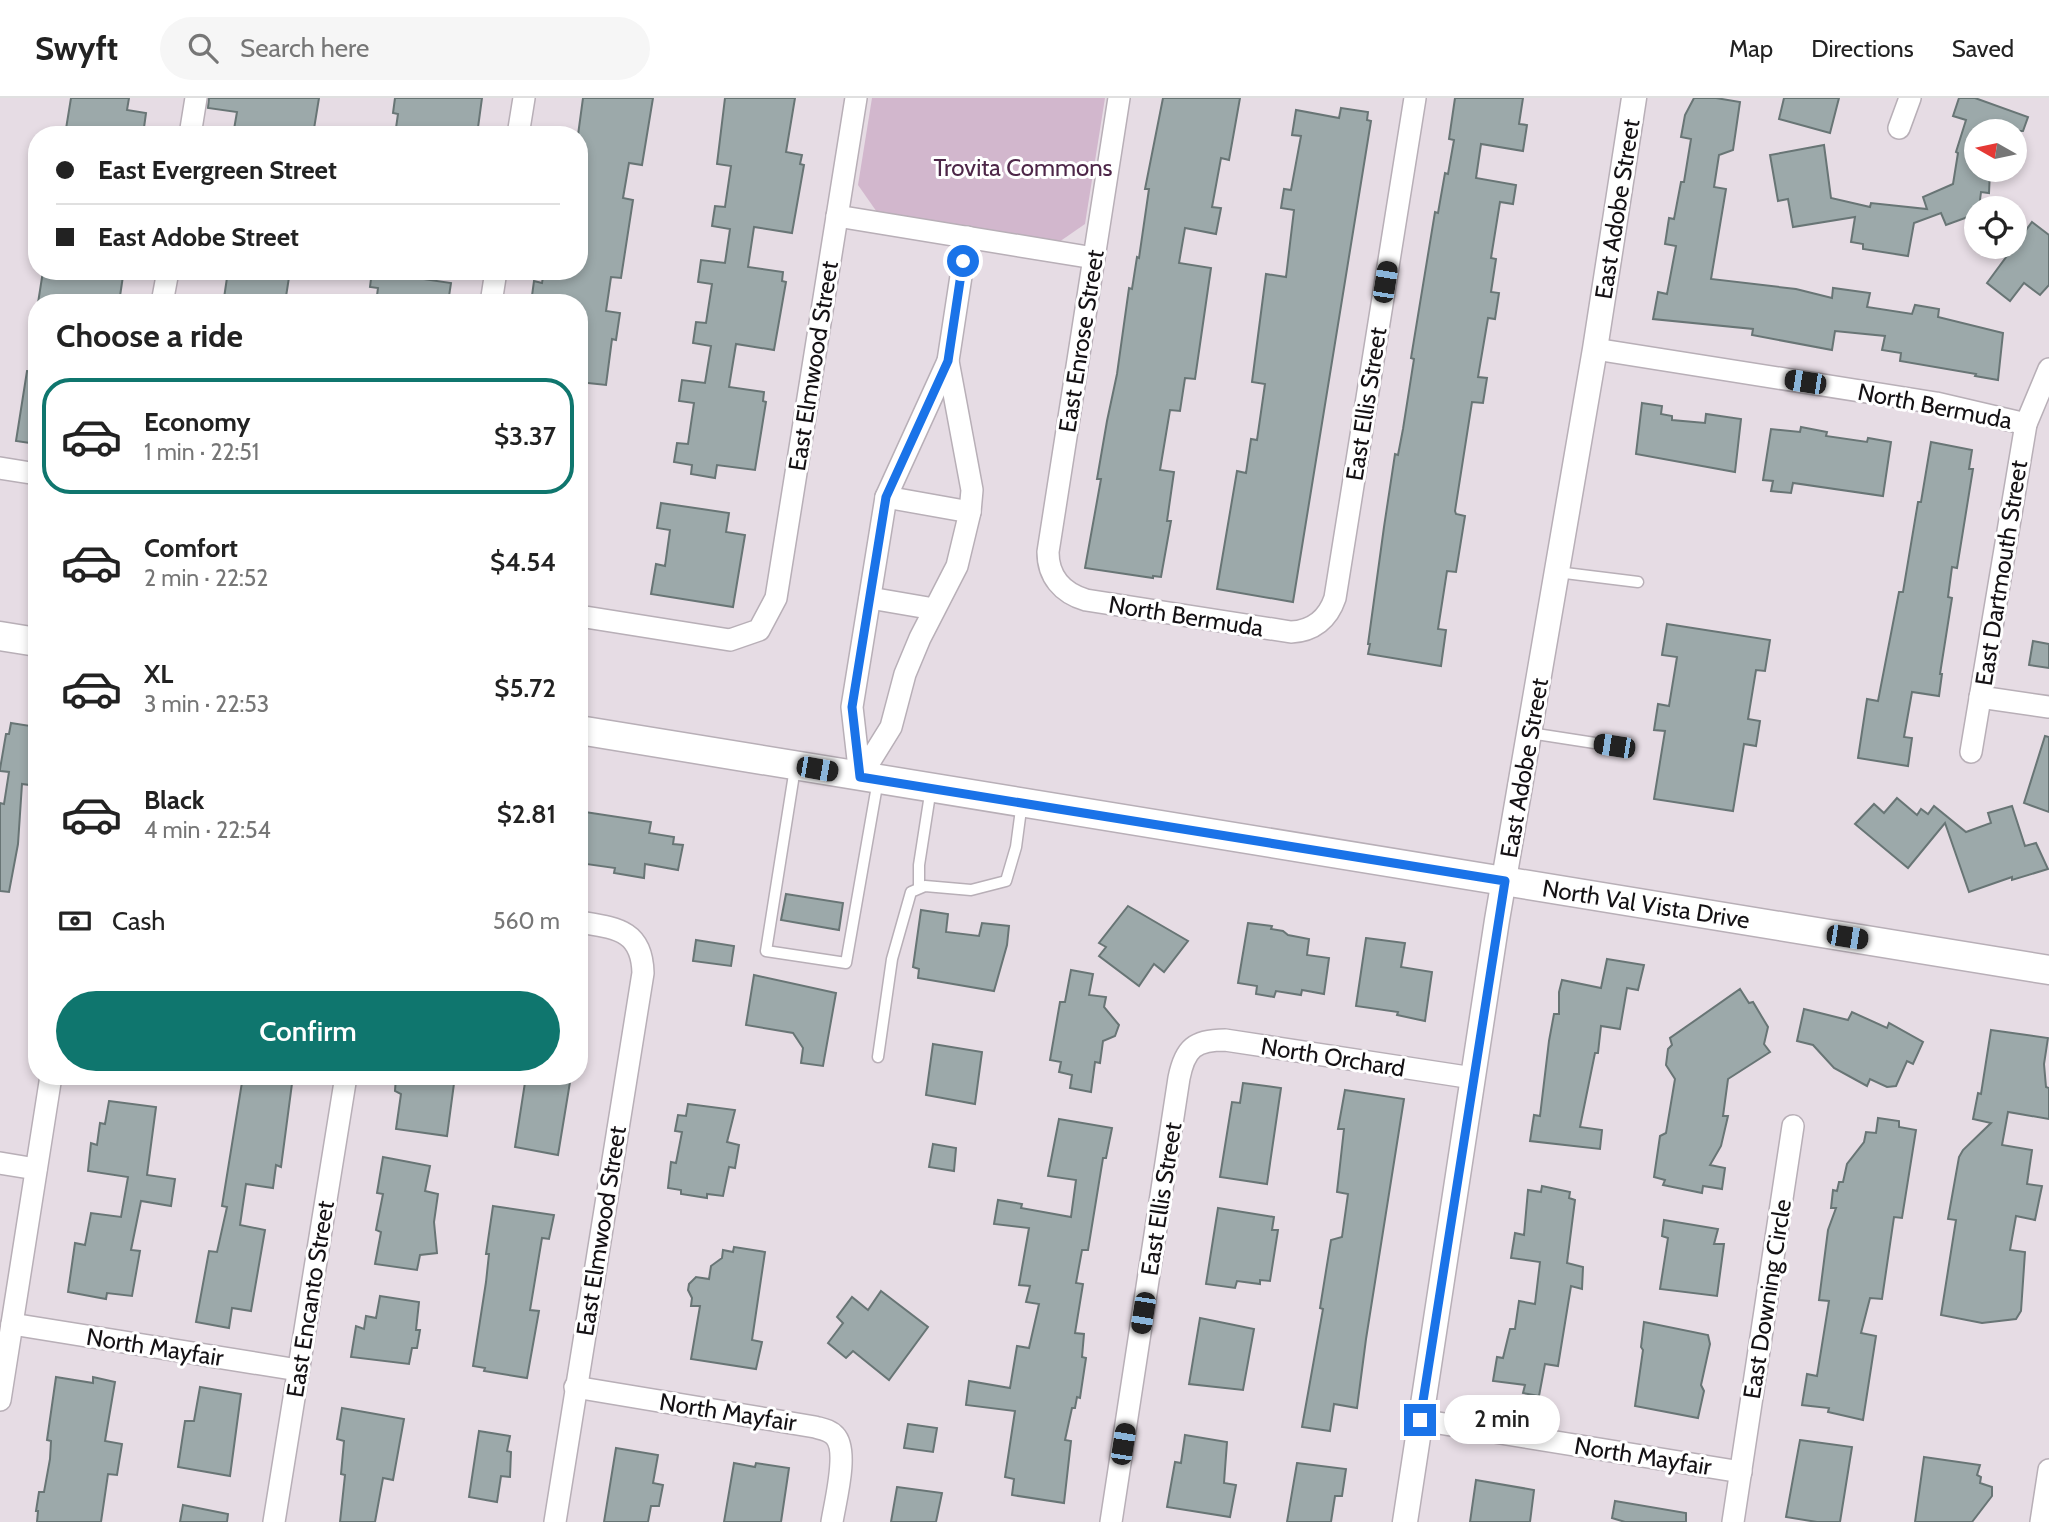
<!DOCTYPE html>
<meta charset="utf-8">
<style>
body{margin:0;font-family:Cabin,sans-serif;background:#f6f6f6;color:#222;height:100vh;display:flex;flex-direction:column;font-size:26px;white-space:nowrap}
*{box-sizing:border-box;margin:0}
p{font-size:23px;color:#767676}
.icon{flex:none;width:38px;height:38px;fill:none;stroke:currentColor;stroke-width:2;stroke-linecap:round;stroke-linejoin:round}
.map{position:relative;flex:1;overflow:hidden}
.panel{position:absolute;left:28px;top:196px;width:560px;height:791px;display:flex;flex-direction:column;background:#fff;border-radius:28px;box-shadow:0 4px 10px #0003}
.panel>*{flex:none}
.guide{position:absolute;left:28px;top:28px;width:560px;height:154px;border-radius:28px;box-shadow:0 4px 10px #0003;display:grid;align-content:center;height:154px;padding:0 28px;background:#fff}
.needle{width:46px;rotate:279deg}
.controls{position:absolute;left:1964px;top:21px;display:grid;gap:14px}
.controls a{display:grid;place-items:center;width:63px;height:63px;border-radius:50%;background:#fff;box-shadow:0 4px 10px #0003;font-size:35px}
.end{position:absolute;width:32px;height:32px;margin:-16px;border:9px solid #1a73e8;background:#fff;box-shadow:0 0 0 4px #fff}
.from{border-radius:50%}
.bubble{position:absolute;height:49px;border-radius:24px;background:#fff;box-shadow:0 4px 10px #0003;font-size:23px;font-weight:600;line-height:49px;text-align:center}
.car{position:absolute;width:21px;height:42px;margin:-21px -10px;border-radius:9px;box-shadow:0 0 5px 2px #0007;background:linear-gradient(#222 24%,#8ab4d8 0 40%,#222 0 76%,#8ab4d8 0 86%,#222 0)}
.guide b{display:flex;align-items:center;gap:24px;height:66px;font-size:26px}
.guide b+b{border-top:2px solid #e0e0e0}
.guide i{width:18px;height:18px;background:#222}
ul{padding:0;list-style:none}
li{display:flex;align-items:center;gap:21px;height:116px;margin:0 14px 10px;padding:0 14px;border:4px solid transparent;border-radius:28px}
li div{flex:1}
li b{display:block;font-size:26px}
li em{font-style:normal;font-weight:600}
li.on{border-color:#0f766e}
li>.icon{width:63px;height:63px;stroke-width:1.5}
h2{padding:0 28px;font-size:32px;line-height:84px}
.pay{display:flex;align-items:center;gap:18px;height:77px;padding:0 28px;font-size:26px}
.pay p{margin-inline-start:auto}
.action{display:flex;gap:14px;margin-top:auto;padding:14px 28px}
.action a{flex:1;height:80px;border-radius:42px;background:#0f766e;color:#fff;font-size:28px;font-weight:600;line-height:80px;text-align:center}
header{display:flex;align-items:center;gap:42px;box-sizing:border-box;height:98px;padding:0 35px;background:#fff;border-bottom:2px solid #e0e0e0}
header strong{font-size:33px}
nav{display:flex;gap:38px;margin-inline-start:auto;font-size:24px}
.search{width:490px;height:63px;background:#f6f6f6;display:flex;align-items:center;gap:18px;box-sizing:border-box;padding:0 24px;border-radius:38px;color:#767676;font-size:26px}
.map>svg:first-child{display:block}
</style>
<header>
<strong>Swyft</strong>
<div class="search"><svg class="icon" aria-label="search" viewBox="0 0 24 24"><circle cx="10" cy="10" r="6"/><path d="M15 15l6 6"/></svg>Search here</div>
<nav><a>Map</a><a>Directions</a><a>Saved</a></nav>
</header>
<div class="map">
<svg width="2049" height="1424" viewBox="0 0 2049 1424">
<rect width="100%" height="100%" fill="#e6dce4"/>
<path fill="#d2b7cd" d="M872 0H1105L1085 126 1059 144 879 117 858 87Z"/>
<g fill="#9ca9aa" stroke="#687575" stroke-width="2">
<path d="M71 0H129L127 12 146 15 143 37H65Z"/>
<path d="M209 0H319L313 37H233L237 14 208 10Z"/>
<path d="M395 0H482L477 37H395L398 16 393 15Z"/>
<path d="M583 0H653L642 67 629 65 623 100 633 102 621 180 611 179 606 213 620 215 616 242 612 241 606 287 579 284V205H531L534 183 542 185 544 173H579L578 37Z"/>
<path d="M725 0H795L786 54 802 57 800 66 804 67 792 135 754 129 748 169 783 174 782 183 786 184 774 252 736 246 729 289 764 294 763 303 766 304 755 372 717 367 715 380 691 376 692 367 674 364 677 345 688 346 694 305 679 303 682 282 705 285 711 248 693 245 696 224 706 225 712 186 698 184 701 162 725 165 730 131 712 128 715 108 725 109 731 68 717 66Z"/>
<path d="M1163 0H1240L1229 62 1221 60 1212 109 1221 110 1216 136 1185 130 1179 165 1211 170 1195 281 1185 280 1180 313 1170 312 1160 372 1174 374 1167 423H1171L1161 479 1153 478V480L1085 470 1101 381H1097L1107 323 1117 276 1129 190 1132 191 1137 159 1139 160 1149 91H1145Z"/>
<path d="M1455 0H1523L1519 26 1527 27 1523 53 1481 46 1476 80 1516 87 1513 106 1500 104 1491 160 1496 161 1491 194 1499 195 1495 221 1488 220 1478 279 1487 280 1483 305 1472 304 1455 413 1456 416 1465 418 1456 474 1447 473 1438 531 1446 532 1441 568 1368 556 1370 546H1368L1384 429 1395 356 1398 357 1403 331 1414 261 1411 260 1435 114 1438 115 1445 75 1448 76 1454 42 1449 41Z"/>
<path d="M1694 0H1716L1740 4 1733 52 1719 57 1714 89 1726 91 1711 181 1796 191 1832 200 1833 190 1870 195 1867 209 1912 216 1915 207 1939 211 1938 219 2003 235 1998 282 1975 278 1976 276 1900 263 1901 255 1882 252 1885 238 1835 233 1832 252 1752 237 1753 231 1653 221 1658 194 1667 196 1676 148 1665 146 1669 120 1674 121 1681 84H1684L1691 41 1681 39 1685 17Z"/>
<path d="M1784 0H1839L1830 35 1779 21Z"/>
<path d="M1959 0H1975L2028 19 2023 33H1976V72H1990L1989 95 1981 94 1979 110H1976V116L1946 127 1941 115 1914 125 1908 158 1863 151V146L1851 144 1855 119 1793 129 1788 101 1778 103 1770 57 1824 47 1831 100 1870 109 1871 105 1927 111 1923 99 1953 86 1958 55 1956 54 1966 22 1953 18Z"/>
<path d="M1341 10 1368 14 1367 22 1371 23 1293 504 1217 491 1237 373 1246 375 1251 341 1257 342 1265 286 1252 284 1266 176 1286 179 1294 112 1281 110 1284 91 1291 92 1301 38 1292 37 1296 12 1339 20Z"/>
<path d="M2032 124 2049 137V187L2040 197 2024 185 2010 203 1987 185Z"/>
<path d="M43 173H92L123 178 119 205H38Z"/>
<path d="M228 173H290L285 205H256L224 200Z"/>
<path d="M372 173H417L416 180 451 185 448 205H376L378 190 370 189Z"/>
<path d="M27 273 37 274V346L16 343Z"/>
<path d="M1642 305 1662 308 1661 316 1672 318V322L1705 325 1706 316 1741 321 1735 374 1636 356Z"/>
<path d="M1801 329 1827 334 1826 338 1867 344 1868 340 1891 344 1883 398 1793 385 1791 395 1771 393 1773 383 1763 382 1771 331 1800 334Z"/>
<path d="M1931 344 1972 352 1969 371H1973L1957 470 1952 469 1948 499 1952 500 1940 576H1942L1939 598 1912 594 1904 639 1912 640 1908 668 1858 660 1867 601 1878 603 1899 494H1903L1918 404H1921Z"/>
<path d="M661 405 729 415 726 434 745 437 733 509 651 496 656 466 665 468 670 432 657 430Z"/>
<path d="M1667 526 1770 542 1765 573 1756 572 1748 621 1760 623 1756 648 1744 646 1733 713 1654 701 1665 633 1654 632 1658 606 1669 608 1677 559 1662 557Z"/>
<path d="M2033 543 2049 546V570L2029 567Z"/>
<path d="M11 625 37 629V688L22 686 18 746 9 794 0 793V705L4 706 9 674 0 673V671L6 636H9Z"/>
<path d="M2045 638 2049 639V714L2024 705Z"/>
<path d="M1897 700 1917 717 1921 711 1928 716 1934 708 1966 734 1991 725 1988 715 2012 708 2025 748 2036 745 2048 771 2012 782V779L1969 794 1945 725 1908 770 1855 726 1874 706 1884 715Z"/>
<path d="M585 714 651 724 649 735 674 739 673 746 683 747 678 772 645 766 644 780 614 775 615 770 579 765V743Z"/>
<path d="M786 796 843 805 839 832 781 822Z"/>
<path d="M1128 808 1188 843 1164 874 1154 866 1139 888 1099 858 1106 849 1099 845Z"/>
<path d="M921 812 948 816 946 834 979 838 982 825 1009 828 1007 847 994 893 918 880 919 871 913 869Z"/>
<path d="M1248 825 1272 828 1271 831 1283 833 1288 837 1309 841 1307 857 1329 860 1324 896 1302 892 1301 897 1276 893 1274 899 1256 896 1257 888 1238 885Z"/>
<path d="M1366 840 1405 845 1401 869 1432 874 1425 923 1397 917 1398 914 1356 908Z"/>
<path d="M696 842 734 848 731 868 693 863Z"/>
<path d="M1607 861 1644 867 1638 892 1627 890 1620 931 1601 928 1598 955H1595L1580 1029 1602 1032 1600 1051 1530 1043 1534 1017 1540 1018 1549 943 1554 916H1559V894L1562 882 1601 890Z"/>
<path d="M1071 872 1093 876 1089 897 1106 899 1104 909 1119 927 1115 938 1103 943 1100 965 1095 964 1091 994 1070 990 1072 977 1059 974 1061 964 1050 962 1060 904H1065Z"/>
<path d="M754 877 836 895 823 968 801 965 803 950 793 935 746 927Z"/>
<path d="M1740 891 1749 905 1753 904 1768 929 1764 946 1770 954 1728 981 1723 1018H1728L1721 1048 1710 1067 1725 1070 1722 1091 1703 1088 1702 1095 1663 1087 1665 1082 1654 1079 1660 1038 1666 1035 1675 981 1666 967 1668 951 1672 947 1670 940Z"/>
<path d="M1804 911 1848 922 1852 914 1887 930 1889 925 1923 944 1913 966 1907 963 1896 988 1887 989 1870 981 1867 988 1834 970 1813 947 1797 943Z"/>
<path d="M1991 932 2048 940 2044 966 2046 989 2049 990V1021L2008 1014 2002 1047 2032 1052 2027 1086 2042 1088 2035 1122 2016 1118 2010 1152 2025 1154 2021 1213 2016 1221 1982 1225 1941 1217 1956 1122 1948 1121 1959 1059 1963 1052 1991 1025 1973 1021 1978 995 1981 996Z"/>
<path d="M933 946 982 954 975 1006 926 997Z"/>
<path d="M243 978H293L281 1069 276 1067 273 1090 246 1086 240 1127 265 1132 251 1213 232 1210 229 1230 196 1224 209 1153 217 1154 227 1109 222 1108Z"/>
<path d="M396 978H455L447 1038 396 1031 401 996 395 993Z"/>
<path d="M526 978H571L558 1057 515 1049Z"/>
<path d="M1243 985 1281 990 1267 1086 1220 1079 1232 1004 1240 1005Z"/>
<path d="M1345 992 1404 1001 1366 1241 1357 1310 1334 1306 1330 1333 1302 1329 1323 1211 1320 1210 1331 1142 1342 1139 1348 1096 1337 1094 1344 1031H1338Z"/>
<path d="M109 1003 156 1009 147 1077 175 1081 171 1108 141 1103 131 1152 140 1153 132 1198 107 1195 106 1201 68 1194 75 1145 85 1147 91 1115 121 1119 128 1079 88 1073 91 1045 97 1047 100 1025 105 1026Z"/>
<path d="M688 1006 735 1012 727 1044 739 1047 735 1070 729 1069 723 1098 707 1096V1100L681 1096V1092L668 1090 671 1064 676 1065 682 1034 675 1033 678 1017 686 1018Z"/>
<path d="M1878 1020 1899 1023V1029L1916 1032 1902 1120 1894 1119 1882 1201 1870 1200 1861 1235 1876 1238 1863 1322 1828 1314 1829 1310 1802 1307 1807 1276 1817 1278 1829 1203 1819 1202 1828 1132 1836 1110H1831L1833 1092 1837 1093 1839 1084H1843L1847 1066 1864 1044 1866 1034 1876 1035Z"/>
<path d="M1059 1021 1112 1030 1106 1060H1103L1088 1152H1082L1076 1185 1083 1186 1075 1235 1084 1236 1082 1259 1086 1260 1080 1300 1077 1299 1075 1310H1072L1065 1342 1071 1343 1064 1405 1012 1397 1014 1381 1005 1379 1015 1313 966 1307 969 1283 1010 1290 1017 1248 1029 1250 1039 1206 1026 1204 1030 1188 1019 1187 1029 1130 994 1126 998 1102 1022 1106 1021 1110 1071 1119 1076 1082 1048 1078Z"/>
<path d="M933 1046 956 1050 954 1073 929 1069Z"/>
<path d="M383 1059 430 1068 425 1093 438 1096 434 1124 437 1155 420 1157 417 1172 375 1166 381 1134 376 1132 383 1096 377 1095Z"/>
<path d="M1542 1088 1570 1094 1569 1100 1575 1102 1567 1165 1583 1169 1582 1191 1571 1188 1558 1268 1545 1266 1539 1298 1523 1295 1525 1287 1493 1283 1497 1259 1503 1260 1510 1231H1515L1519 1203 1535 1206 1540 1164 1511 1160 1515 1135 1524 1137 1528 1092 1541 1094Z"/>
<path d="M493 1108 554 1117 549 1141 542 1140 530 1212 539 1213 527 1280 484 1273 485 1270 473 1268 486 1184 489 1156H486Z"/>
<path d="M1218 1110 1274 1119 1272 1132H1278L1270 1183 1260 1182V1186L1237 1183 1235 1190 1206 1186Z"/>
<path d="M1664 1122 1718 1131 1714 1146H1724L1717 1198 1660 1191 1668 1140 1662 1138Z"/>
<path d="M734 1149 765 1154 752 1242 762 1244 756 1271 691 1261 700 1208H691L692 1200 688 1192 689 1186 696 1179 709 1181 711 1168 722 1160 723 1152 733 1154Z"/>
<path d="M881 1193 928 1229 889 1282 853 1253 846 1260 828 1245 843 1225 837 1219 852 1199 868 1212Z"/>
<path d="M380 1198 419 1204 416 1232H420L417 1250H412L409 1266 351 1259 356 1228 364 1231 366 1218 376 1220Z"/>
<path d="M1200 1220 1254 1231 1243 1292 1189 1286Z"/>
<path d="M1644 1224 1708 1237 1710 1246 1701 1287 1704 1293 1698 1320 1635 1308 1643 1252 1641 1249Z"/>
<path d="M56 1279 93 1285V1279L115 1284 105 1343 122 1346 117 1377 108 1376 101 1424H37L38 1413H36L39 1394H44L50 1361 51 1343 47 1342Z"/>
<path d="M200 1289 241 1296 230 1378 178 1369 185 1323H194Z"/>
<path d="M342 1310 404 1321 393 1382 383 1380 375 1424H340L345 1377 341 1376 344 1343 337 1341Z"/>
<path d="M908 1326 937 1330 933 1354 904 1350Z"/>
<path d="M479 1333 510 1338 507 1353 511 1354 510 1379 501 1378 497 1404 469 1399Z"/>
<path d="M1185 1337 1227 1344 1224 1385 1236 1387 1230 1419 1167 1409 1175 1364 1181 1365Z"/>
<path d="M1800 1342 1852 1349 1840 1424H1817L1786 1419Z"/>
<path d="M616 1350 658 1357 653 1385 663 1387 659 1408H651L648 1424H604Z"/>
<path d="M1924 1359 1980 1367 1977 1377 1981 1379 1980 1385 1992 1389V1398L1972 1424H1915Z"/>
<path d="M734 1365 755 1369 756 1365 789 1370 781 1424H724Z"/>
<path d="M1297 1365 1346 1371 1342 1398H1335L1331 1424H1287Z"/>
<path d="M1476 1382 1534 1392 1530 1424H1470Z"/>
<path d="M897 1389 942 1395 936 1424H891Z"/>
<path d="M1615 1403 1686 1415V1424H1625L1612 1420Z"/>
<path d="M183 1407 228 1416 227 1424H180Z"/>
</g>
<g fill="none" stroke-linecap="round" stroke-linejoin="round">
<defs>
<g id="service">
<path d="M1557 474 1638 484"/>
<path d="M1530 635 1614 648"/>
<path d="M795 670 766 853 846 865 878 682"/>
<path d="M919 790V767L931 690"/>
<path d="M878 959 892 861 911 794 925 788 971 792 1006 783 1016 749 1022 704"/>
</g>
<g id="minor">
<path d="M1119 0 1048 454C1048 478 1062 495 1086 502L1291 534C1313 533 1328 521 1335 500L1415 0"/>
<path d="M1899 30 1910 0"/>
<path d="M190 37 196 0"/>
<path d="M518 37 524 0"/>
<path d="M837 118 1094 160"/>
<path d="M162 205 168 173"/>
<path d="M491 205 496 173"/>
<path d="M1595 251 1936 305 2026 326"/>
<path d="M0 370 37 376"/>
<path d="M886 399 970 414"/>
<path d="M870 500 934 511"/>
<path d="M579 518 730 542 759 532 776 500 856 0"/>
<path d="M1980 599 2049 609"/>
<path d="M1971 654 2026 326 2049 271"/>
<path d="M860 679 852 609 886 399 948 263 967 139"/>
<path d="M860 679 891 629 905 576 920 540 957 468 970 414 972 392 948 263"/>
<path d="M0 1065 36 1071"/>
<path d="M12 1226 298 1272"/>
<path d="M575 1289 815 1329C822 1331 830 1332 835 1338 849 1353 835 1404 832 1424"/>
<path d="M0 1302 51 978"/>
<path d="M1420 1322 1741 1374"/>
<path d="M274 1424 346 978"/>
<path d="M555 1424 643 875C642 831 615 830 579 824"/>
<path d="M1111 1424 1179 980C1185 950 1195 942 1225 942L1473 980"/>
<path d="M1733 1424 1793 1028"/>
<path d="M2041 1424 2049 1372"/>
</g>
<path id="tertiary" d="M1405 1424 1497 822 1595 251 1634 0"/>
<g id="secondary">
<path d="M0 538 37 544"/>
<path d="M579 632 2049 872"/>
</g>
</defs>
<use href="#service" stroke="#b8afb7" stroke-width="13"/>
<use href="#minor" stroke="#b8afb7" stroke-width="24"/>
<use href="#tertiary" stroke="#b8afb7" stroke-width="27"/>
<use href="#secondary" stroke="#b8afb7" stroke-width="31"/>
<use href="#service" stroke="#fff" stroke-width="10"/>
<use href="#minor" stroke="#fff" stroke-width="21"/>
<use href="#tertiary" stroke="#fff" stroke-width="24"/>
<use href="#secondary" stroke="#fff" stroke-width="28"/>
</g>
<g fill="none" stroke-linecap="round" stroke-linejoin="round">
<path stroke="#1a73e8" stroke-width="9" d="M963 163 948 263 886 399 852 609 860 679 1505 783 1420 1322"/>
</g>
<g text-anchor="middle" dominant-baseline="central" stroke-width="6" stroke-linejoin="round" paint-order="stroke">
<g font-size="24" fill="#4d2648" stroke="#fff">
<text x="1023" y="69">Trovita Commons</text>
</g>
<g font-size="24" fill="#141114" stroke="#fff">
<text transform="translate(1617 111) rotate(-81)">East Adobe Street</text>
<text transform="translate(1081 243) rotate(-81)">East Enrose Street</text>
<text transform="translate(813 268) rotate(-81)">East Elmwood Street</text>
<text transform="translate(1366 306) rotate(-81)">East Ellis Street</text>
<text transform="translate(1935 308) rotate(11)">North Bermuda</text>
<text transform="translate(2001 475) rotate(-81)">East Dartmouth Street</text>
<text transform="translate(1186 518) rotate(9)">North Bermuda</text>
<text transform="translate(1524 670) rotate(-80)">East Adobe Street</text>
<text transform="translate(1646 806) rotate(9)">North Val Vista Drive</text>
<text transform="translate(1333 959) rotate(9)">North Orchard</text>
<text transform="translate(1161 1101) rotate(-81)">East Ellis Street</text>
<text transform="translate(601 1133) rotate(-81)">East Elmwood Street</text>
<text transform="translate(310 1201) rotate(-81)">East Encanto Street</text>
<text transform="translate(1767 1201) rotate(-81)">East Downing Circle</text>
<text transform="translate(155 1249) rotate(9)">North Mayfair</text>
<text transform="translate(728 1314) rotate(9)">North Mayfair</text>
<text transform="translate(1643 1358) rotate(9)">North Mayfair</text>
</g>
</g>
</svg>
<div class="controls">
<a><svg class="needle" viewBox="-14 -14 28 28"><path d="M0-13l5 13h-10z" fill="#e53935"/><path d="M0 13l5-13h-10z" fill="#767676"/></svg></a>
<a><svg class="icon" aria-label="locate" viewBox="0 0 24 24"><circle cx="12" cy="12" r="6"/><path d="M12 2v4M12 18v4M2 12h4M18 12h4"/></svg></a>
</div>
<i class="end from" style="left:963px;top:163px"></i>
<i class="end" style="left:1420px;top:1322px"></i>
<div class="bubble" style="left:1444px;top:1297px;width:116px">2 min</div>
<i class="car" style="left:1385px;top:184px;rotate:9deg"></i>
<i class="car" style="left:1805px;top:284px;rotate:279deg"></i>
<i class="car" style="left:1614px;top:648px;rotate:279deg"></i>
<i class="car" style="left:817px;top:671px;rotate:100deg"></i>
<i class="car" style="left:1847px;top:839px;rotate:99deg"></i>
<i class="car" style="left:1143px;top:1215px;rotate:189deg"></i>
<i class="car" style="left:1123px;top:1346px;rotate:9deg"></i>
<div class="guide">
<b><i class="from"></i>East Evergreen Street</b>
<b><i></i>East Adobe Street</b>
</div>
<section class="panel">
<h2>Choose a ride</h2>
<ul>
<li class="on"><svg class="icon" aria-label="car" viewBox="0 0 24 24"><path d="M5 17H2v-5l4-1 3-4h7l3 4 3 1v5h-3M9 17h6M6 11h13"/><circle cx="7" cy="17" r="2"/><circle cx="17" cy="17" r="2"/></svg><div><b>Economy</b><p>1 min · 22:51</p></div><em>$3.37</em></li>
<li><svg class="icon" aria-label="car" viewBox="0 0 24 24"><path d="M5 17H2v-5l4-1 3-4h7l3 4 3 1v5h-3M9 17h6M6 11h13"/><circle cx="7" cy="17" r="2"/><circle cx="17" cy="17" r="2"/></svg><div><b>Comfort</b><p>2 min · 22:52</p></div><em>$4.54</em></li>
<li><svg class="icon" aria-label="car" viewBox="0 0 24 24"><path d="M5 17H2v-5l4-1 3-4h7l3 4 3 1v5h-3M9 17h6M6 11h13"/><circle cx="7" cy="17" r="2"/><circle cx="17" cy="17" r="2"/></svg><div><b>XL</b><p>3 min · 22:53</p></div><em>$5.72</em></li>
<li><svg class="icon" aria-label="car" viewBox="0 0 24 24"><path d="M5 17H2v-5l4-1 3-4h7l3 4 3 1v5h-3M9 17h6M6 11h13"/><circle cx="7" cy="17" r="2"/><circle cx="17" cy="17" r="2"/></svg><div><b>Black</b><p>4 min · 22:54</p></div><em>$2.81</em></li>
</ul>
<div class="pay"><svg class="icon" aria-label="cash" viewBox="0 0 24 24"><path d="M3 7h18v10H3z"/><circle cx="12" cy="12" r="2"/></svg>Cash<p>560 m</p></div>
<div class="action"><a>Confirm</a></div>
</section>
</div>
